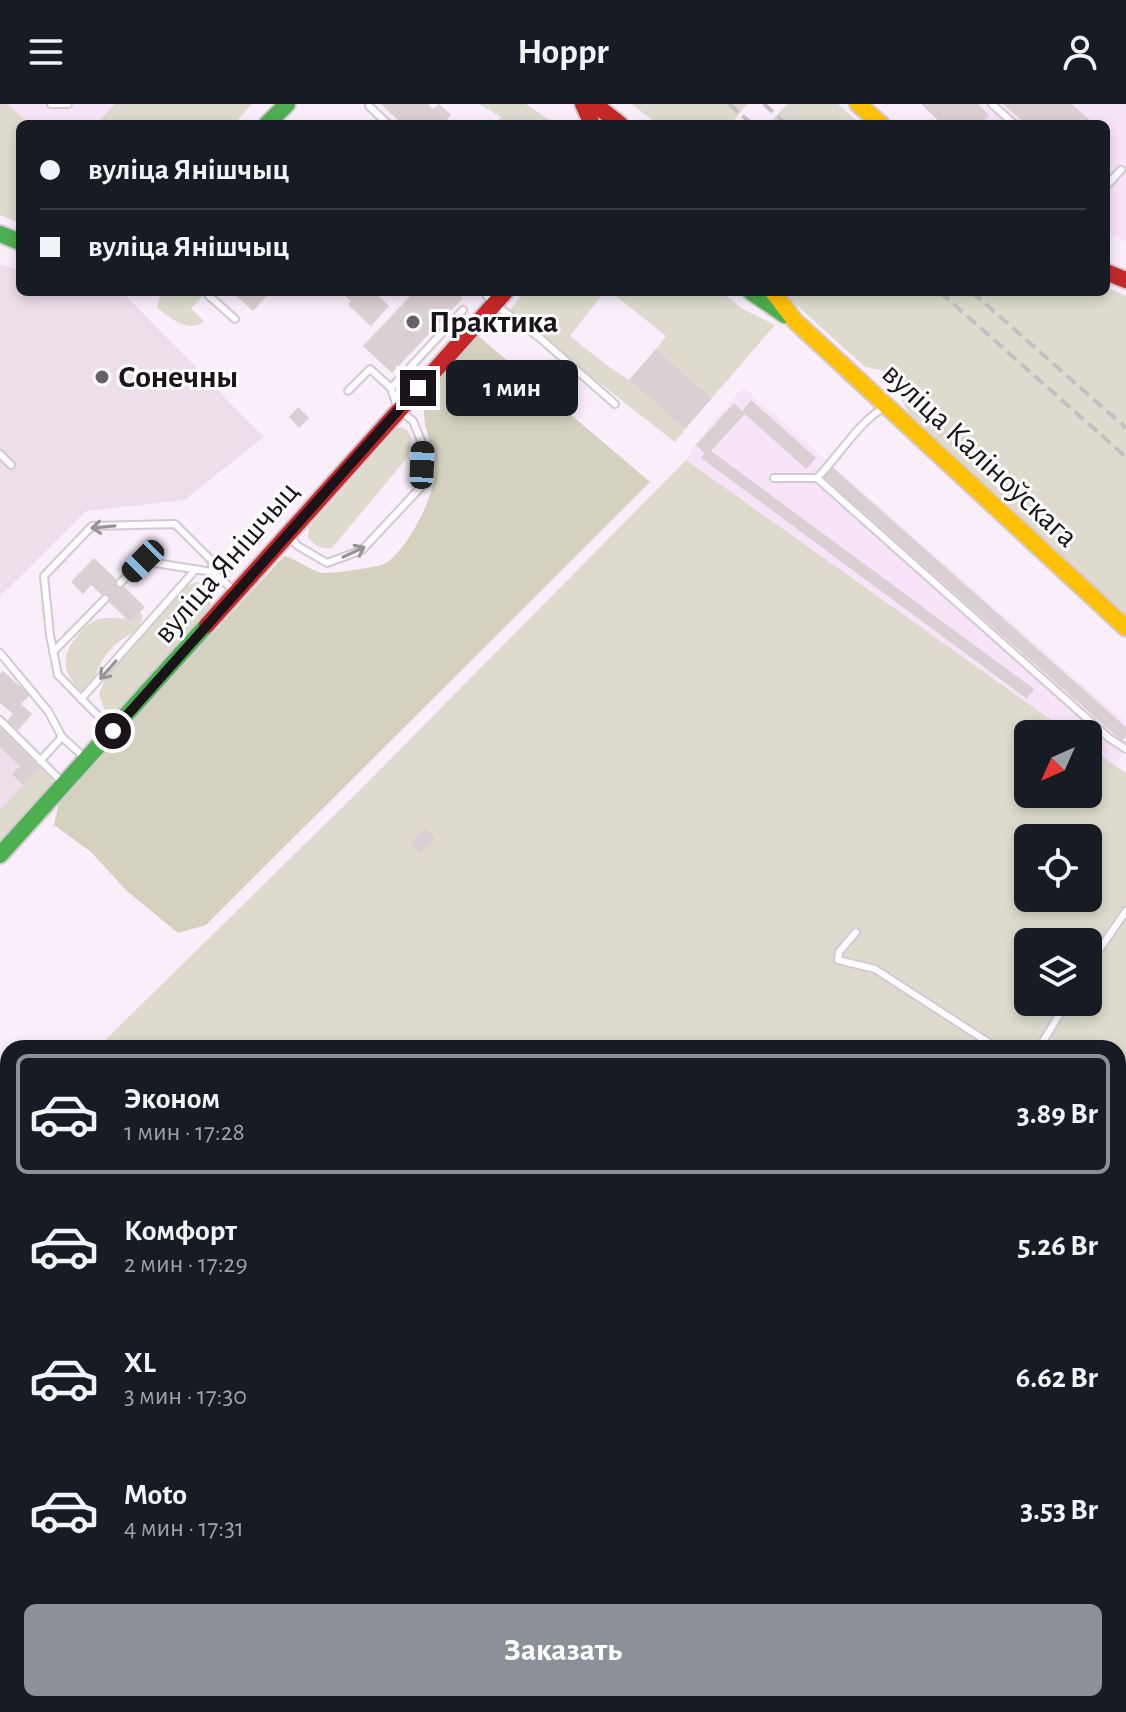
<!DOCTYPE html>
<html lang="ru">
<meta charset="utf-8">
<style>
body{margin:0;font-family:"Alegreya Sans",sans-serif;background:#242831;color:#f1f3f6;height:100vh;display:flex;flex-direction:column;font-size:30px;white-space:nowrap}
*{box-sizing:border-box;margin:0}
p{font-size:26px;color:#9ea1a6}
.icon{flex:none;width:44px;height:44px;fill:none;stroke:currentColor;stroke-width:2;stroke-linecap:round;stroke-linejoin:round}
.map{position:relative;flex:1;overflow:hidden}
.panel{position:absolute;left:0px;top:936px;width:1126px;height:672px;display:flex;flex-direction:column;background:#171b24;border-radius:24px 24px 0 0;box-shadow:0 4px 12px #0003}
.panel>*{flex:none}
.guide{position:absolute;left:16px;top:16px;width:1094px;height:176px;border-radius:12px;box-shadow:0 4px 12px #0003;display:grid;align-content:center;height:176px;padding:0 24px;background:#171b24}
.needle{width:52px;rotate:225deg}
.tools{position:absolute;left:1014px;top:616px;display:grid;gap:16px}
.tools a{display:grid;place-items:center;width:88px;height:88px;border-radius:12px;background:#171b24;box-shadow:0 4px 12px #0003;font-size:40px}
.end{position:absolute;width:36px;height:36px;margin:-18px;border:10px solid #1a131a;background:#fff;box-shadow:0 0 0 4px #fff}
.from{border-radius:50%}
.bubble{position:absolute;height:56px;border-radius:12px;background:#171b24;box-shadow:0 4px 12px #0003;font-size:26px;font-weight:700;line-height:56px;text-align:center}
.car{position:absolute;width:24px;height:48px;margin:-24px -12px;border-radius:10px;box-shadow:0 0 6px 2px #0007;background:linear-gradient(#222 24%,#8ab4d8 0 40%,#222 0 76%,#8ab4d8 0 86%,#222 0)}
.guide b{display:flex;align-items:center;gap:28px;height:76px;font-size:30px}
.guide b+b{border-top:2px solid #363941}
.guide i{width:20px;height:20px;background:#f1f3f6}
ul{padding:14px 0 0;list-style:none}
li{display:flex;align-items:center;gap:24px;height:120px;margin:0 16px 12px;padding:0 8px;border:4px solid transparent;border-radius:12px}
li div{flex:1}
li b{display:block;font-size:30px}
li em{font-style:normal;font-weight:700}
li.active{border-color:#8c9099}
li>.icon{width:72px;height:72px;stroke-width:1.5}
.action{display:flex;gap:16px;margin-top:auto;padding:16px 24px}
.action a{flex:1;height:92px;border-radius:12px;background:#8c9099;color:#fff;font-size:32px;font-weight:700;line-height:92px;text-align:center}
header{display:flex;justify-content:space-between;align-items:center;height:104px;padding:0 24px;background:#171b24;font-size:36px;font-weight:700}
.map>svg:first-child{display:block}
</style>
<header><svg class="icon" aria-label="menu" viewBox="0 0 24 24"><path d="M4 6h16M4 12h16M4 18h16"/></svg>Hoppr<svg class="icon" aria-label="person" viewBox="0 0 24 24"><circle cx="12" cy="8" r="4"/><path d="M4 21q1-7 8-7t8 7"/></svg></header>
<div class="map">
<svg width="1126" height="1608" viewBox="0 0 1126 1608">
<rect width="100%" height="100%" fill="#f9eefa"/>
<g fill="#eedeea">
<path d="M0 160 20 166V188H122L264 333 184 396 86 407 0 492Z"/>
<path d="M0 623 41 662 0 706Z"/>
</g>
<g fill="#f8e4f9">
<path d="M8 0H115L96 20H29Z"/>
<path d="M921 0H1126V138L1106 128V20H942Z"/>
<path d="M743 283 1126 619V642L1115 662 1088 642V630H1071L686 356 695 340Z"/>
</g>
<g fill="#dedbce" fill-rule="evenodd">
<path d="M0 0H8L29 20H20V119L0 111Z"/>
<path d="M115 0H252L234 20H96Z"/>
<path d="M479 0H526L555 20H496L501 13Z"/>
<path d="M632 0H747L731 20H657Z"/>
<path d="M787 0H838L860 20H769Z"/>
<path d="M1106 183 1126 192V512L913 313C889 287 911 269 865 263L782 188H1106Z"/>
<path d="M161 188H206L191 205 204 217C188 230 171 214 157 204Z"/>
<path d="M525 188H604L570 232 605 260 629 276 685 325 675 338 508 208Z"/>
<path d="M611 188H722L741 204 775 221 712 294 656 245 666 232Z"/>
<path d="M398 323C416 325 412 343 406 355L332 444C320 445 316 442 308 434L309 423Z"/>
<path d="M686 356 1071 630H1028V690H1088V642L1126 669V1426L1118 1467V944H97L360 686ZM1028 734H1088V794H1028ZM1028 838H1088V898H1028Z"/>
<path d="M198 478C210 487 215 494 207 508L121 606 115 609 104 605 99 590 105 574 188 481Z"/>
<path d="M140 508 143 513 138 527C124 531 106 547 100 561 95 572 92 580 81 587 62 569 60 551 78 531 83 524 90 518 99 515 107 513 117 515 125 514L130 518Z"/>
<path d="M41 662 52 673V688L0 745V706Z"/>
<path d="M477 1600H1092L1090 1608H484Z"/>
</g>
<g fill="#d4d2bf">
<path d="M476 230 650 378 206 821 178 829 127 787 91 748 54 721 59 698 284 452C298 455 310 467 323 469 331 470 378 463 384 460 407 448 436 390 435 365 435 343 420 321 425 299 430 278 462 247 476 230Z"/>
<path d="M0 1111 8 1118V1454L0 1465Z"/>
<path d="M1126 1509V1608H1104L1105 1600H1118V1539Z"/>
</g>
<path fill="#aed4da" d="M8 1255V1339L0 1345V1261Z"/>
<g fill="#dacfd2">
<path d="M381 0H428L433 5 439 0 451 11 443 20H402Z"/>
<path d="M921 0H978L989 11 981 20H942Z"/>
<path d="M1003 0H1072L1094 20H1026Z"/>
<path d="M232 188H270L253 207Z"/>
<path d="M340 188H374L389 202 371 222 348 201 351 197Z"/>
<path d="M414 188H456L463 194 392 269 363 242Z"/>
<path d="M656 245 712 294 685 325 629 276Z"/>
<path d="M751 296 816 354 806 365 745 310 711 347 1034 585 1027 595 701 354 704 349 696 341 734 299 742 307Z"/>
<path d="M298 303 309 314 299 324 289 313Z"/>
<path d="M832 363 1126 623V632L1122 637 823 373Z"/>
<path d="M94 454 145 503 130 518 91 481 83 490 71 478Z"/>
<path d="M3 567 30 591 21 600 32 610 18 626 7 617 13 610 0 599V570Z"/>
<path d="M0 623 41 662 23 681 12 670 20 662 0 643Z"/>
<path d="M425 724 435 734 420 749 410 739Z"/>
<path d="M72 1600H120L110 1608H78Z"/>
</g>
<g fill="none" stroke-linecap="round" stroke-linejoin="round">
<defs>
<g id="lane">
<path d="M51 0H68"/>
<path d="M992 0 1014 20"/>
<path d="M369 2 388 20"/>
<path d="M1106 82 1121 66"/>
<path d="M211 188 208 191 235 215"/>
<path d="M484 188 494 200 540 234 615 300"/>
<path d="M391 284 463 206"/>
<path d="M0 350 11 361"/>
<path d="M774 374H817L1109 634 1126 645"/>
<path d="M817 374C840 351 858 318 886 302"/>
<path d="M289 432 298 442 327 459 362 446 421 383 422 339 413 317 398 305 391 284 370 265 348 287"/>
<path d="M120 479 143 457 212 468 235 487"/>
<path d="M53 548 105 495"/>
<path d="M0 549 48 607 62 633 84 653"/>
<path d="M81 595 196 465"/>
<path d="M0 616 63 679"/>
<path d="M110 624 58 571 50 531 44 472 92 422 175 420 212 457V468"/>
<path d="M40 657 62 633"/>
<path d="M856 828 839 848 838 856 875 865 997 944"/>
<path d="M1088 862 1126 807"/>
<path d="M1039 944 1067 898"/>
<path d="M0 1482 8 1471"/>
<path d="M0 1550 8 1561"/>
<path d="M39 1600 46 1608"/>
<path d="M148 1600 154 1608"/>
<path d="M336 1600 346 1608"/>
<path d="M454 1600 463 1608"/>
<path d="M798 1600 799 1608"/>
</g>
<g id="fast">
<path d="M267 20 287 0"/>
<path d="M0 130 20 138"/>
<path d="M751 188 785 211"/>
<path d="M0 751 207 521"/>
</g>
<g id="slow">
<path d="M858 0 881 20"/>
<path d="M773 188 796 218 1126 524"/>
</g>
<g id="jam">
<path d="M583 0 592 20"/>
<path d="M594 0 620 20"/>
<path d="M1106 168 1126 176"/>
<path d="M207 521 505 188"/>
</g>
</defs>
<use href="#lane" stroke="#d2cad3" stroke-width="10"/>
<use href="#fast" stroke="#d2cad3" stroke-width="20"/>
<use href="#slow" stroke="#d2cad3" stroke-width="20"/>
<use href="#jam" stroke="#d2cad3" stroke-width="20"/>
<use href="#lane" stroke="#fefcfe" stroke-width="6"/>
<use href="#fast" stroke="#4caf50" stroke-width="16"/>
<use href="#slow" stroke="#ffc107" stroke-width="16"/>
<use href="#jam" stroke="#c62828" stroke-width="16"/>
<g stroke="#c3bfc3" stroke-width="4" stroke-dasharray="12 6" stroke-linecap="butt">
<path d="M729 0 752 20"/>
<path d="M764 0 786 20"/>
<path d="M940 188 1126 353"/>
<path d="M972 188 1126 324"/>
</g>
</g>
<defs><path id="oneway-shaft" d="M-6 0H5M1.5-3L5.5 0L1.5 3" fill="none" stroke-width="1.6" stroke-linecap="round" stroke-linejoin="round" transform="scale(2)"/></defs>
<g stroke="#979397">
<use href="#oneway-shaft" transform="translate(103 423) rotate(175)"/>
<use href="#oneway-shaft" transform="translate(354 448) rotate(-25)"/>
<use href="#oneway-shaft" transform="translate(108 566) rotate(131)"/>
</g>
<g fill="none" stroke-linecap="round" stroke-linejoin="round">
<path stroke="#1a131a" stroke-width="10" d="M113 627 418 284"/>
</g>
<g fill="#686068" stroke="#fefefe" stroke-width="3">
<circle cx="413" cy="218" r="8"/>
<circle cx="102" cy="273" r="8"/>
</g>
<g text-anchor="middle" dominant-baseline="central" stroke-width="6" stroke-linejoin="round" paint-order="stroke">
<g font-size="32" font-weight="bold" fill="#1a131a" stroke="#fefefe" text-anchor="start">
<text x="429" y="218">Практика</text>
<text x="118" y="273">Сонечны</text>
</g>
<g font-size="32" fill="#1a131a" stroke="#fefefe">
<text transform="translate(980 351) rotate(43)">вуліца Каліноўскага</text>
<text transform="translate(226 458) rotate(-49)">вуліца Янішчыц</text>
</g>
</g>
</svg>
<div class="tools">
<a><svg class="needle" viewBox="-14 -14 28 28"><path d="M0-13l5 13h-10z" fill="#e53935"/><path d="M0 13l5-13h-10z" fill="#9ea1a6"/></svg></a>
<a><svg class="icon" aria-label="locate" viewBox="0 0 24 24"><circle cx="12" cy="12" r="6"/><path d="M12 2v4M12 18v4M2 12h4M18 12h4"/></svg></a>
<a><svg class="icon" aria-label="layers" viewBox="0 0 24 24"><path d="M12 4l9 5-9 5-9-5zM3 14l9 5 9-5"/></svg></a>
</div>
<i class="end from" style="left:113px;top:627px"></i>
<i class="end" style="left:418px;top:284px"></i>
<div class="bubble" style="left:446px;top:256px;width:132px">1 мин</div>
<i class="car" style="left:422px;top:361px;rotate:2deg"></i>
<i class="car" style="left:143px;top:457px;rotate:225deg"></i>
<div class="guide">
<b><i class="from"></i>вуліца Янішчыц</b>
<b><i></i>вуліца Янішчыц</b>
</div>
<section class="panel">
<ul>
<li class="active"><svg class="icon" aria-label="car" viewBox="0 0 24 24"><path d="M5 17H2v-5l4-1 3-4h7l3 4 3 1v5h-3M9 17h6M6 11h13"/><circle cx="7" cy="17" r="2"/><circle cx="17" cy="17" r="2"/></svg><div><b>Эконом</b><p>1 мин · 17:28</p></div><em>3.89 Br</em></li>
<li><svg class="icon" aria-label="car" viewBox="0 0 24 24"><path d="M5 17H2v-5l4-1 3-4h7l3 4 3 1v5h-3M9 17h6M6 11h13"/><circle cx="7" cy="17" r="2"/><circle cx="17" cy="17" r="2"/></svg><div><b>Комфорт</b><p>2 мин · 17:29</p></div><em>5.26 Br</em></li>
<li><svg class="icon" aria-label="car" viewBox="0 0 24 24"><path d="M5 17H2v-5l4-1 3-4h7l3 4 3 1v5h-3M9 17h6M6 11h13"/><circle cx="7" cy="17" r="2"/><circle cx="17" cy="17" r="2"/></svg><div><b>XL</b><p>3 мин · 17:30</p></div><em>6.62 Br</em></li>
<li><svg class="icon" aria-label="car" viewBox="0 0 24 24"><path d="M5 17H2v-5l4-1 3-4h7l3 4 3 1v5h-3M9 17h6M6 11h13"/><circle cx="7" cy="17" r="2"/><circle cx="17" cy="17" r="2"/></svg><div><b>Moto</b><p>4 мин · 17:31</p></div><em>3.53 Br</em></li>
</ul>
<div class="action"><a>Заказать</a></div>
</section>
</div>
